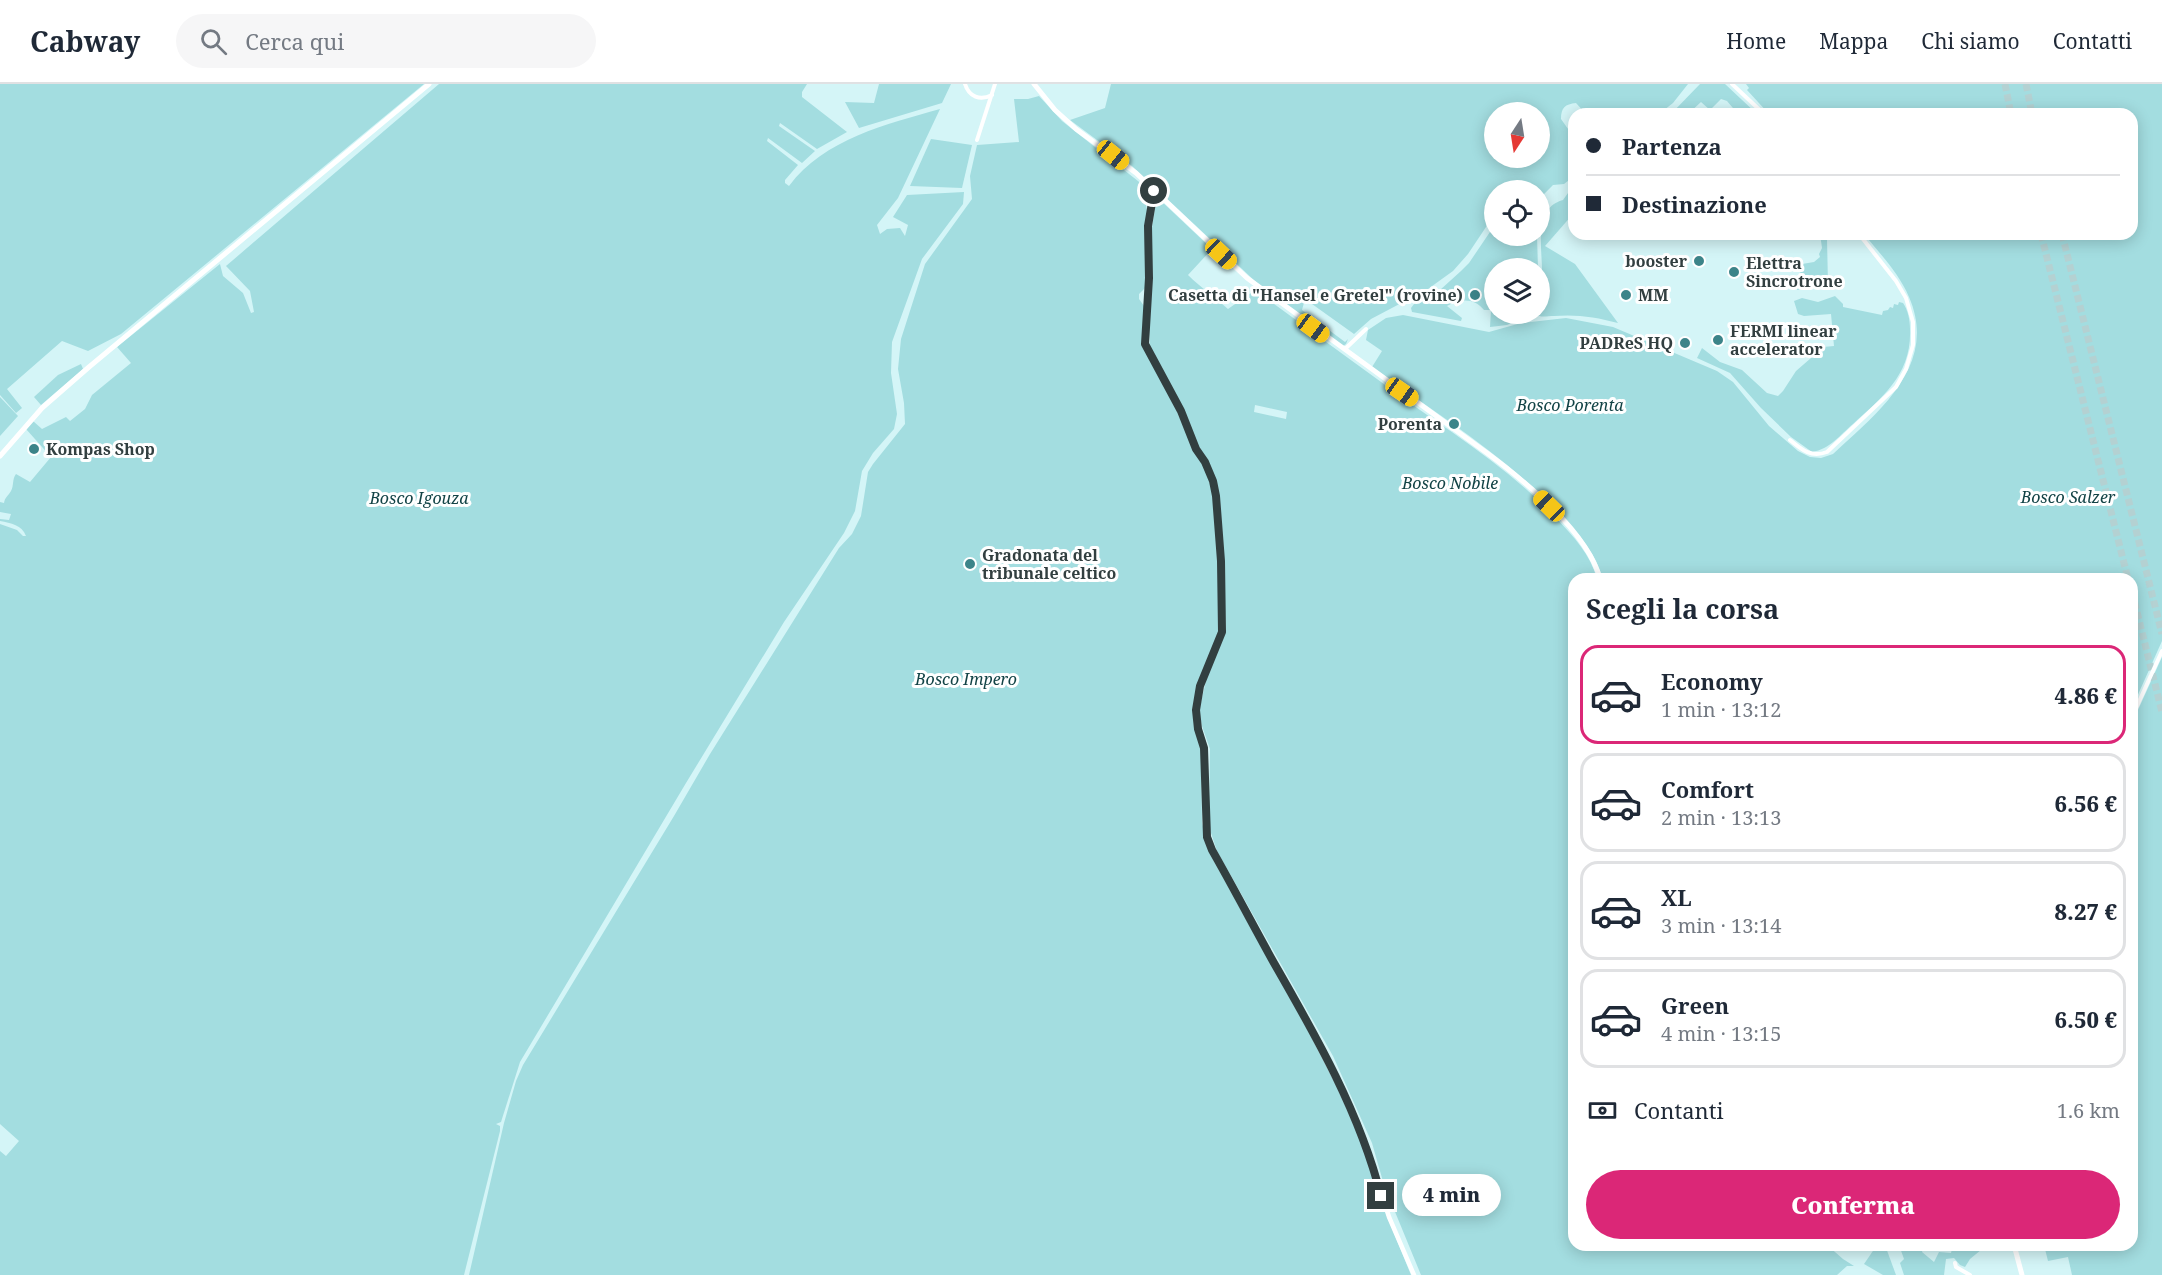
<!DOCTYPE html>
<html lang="it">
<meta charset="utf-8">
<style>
body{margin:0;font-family:"Noto Serif",serif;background:#f6f6f7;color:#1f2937;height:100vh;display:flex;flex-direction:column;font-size:22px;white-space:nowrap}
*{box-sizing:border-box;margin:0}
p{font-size:20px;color:#747a83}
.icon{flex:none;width:33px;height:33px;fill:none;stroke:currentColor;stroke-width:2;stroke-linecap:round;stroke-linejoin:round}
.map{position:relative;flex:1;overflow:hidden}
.panel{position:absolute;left:1568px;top:489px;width:570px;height:678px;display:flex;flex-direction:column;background:#fff;border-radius:18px;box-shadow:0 3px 15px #0003}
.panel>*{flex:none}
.hud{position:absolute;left:1568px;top:24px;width:570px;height:132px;border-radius:18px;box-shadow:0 3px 15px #0003;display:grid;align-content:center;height:132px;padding:0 18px;background:#fff}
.needle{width:39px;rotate:192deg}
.controls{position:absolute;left:1484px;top:18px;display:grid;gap:12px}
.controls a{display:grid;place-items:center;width:66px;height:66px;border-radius:50%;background:#fff;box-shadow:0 3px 15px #0003;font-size:30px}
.end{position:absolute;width:27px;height:27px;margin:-14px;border:8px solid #323f40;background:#fff;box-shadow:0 0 0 3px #fff}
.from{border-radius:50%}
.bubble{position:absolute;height:42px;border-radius:21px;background:#fff;box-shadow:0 3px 15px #0003;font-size:20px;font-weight:800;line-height:42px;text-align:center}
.car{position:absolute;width:18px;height:36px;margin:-18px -9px;border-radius:8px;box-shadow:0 0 4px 2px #0007;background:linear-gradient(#f5c518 24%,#345 0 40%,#f5c518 0 76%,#345 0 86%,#f5c518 0)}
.hud b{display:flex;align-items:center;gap:21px;height:57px;font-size:22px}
.hud b+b{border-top:2px solid #e0e1e3}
.hud i{width:15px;height:15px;background:#1f2937}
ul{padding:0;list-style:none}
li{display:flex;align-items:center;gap:18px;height:99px;margin:0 12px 9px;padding:0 6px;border:3px solid #e0e1e3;border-radius:18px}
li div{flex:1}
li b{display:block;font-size:22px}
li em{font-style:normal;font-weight:800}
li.selected{border-color:#db2777}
li>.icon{width:54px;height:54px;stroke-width:1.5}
h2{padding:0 18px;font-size:27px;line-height:72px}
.pay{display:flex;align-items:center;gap:15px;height:66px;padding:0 18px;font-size:22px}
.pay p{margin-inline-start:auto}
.button{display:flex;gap:12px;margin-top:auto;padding:12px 18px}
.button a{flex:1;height:69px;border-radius:36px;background:#db2777;color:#fff;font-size:24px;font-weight:800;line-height:69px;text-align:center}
header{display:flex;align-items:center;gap:36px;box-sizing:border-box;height:84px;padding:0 30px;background:#fff;border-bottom:2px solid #e0e1e3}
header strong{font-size:28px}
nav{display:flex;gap:33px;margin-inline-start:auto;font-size:21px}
.search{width:420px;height:54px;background:#f6f6f7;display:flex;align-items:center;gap:15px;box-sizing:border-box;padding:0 21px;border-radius:33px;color:#747a83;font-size:22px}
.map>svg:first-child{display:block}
</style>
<header>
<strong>Cabway</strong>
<div class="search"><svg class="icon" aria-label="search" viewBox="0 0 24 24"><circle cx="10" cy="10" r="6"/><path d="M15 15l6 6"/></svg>Cerca qui</div>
<nav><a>Home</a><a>Mappa</a><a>Chi siamo</a><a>Contatti</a></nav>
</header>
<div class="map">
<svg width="2162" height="1191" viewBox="0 0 2162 1191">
<rect width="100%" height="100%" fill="#d4f5f7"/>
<g fill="#a3dde0" fill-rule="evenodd">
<path d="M0 0H424L121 250 88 267 62 257 7 305 22 324 16 329 0 311Z"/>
<path d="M439 0H807L802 8V13L847 48 817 65 780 39 779 42 815 67 802 79 768 54 767 57 798 81 785 96V99L789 102C824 55 887 40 940 25L898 114 877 141 880 150 887 145 900 144 905 152 908 141 893 133 907 111 964 108 963 120 922 175 892 258 891 289 897 330 894 345 873 369 862 387 855 427 844 449 784 538 686 699 520 978 501 1038 496 1040 500 1042V1047L464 1191H0V1067L6 1072 19 1057 0 1040V440L17 446 23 452H26C22 441 11 439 0 437V435L9 436 11 430 0 428V418L4 419C5 413 8 412 11 407 14 402 12 395 16 390L30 398 51 373 26 345 33 337 42 345 66 333 70 337 85 325 92 311 131 279 117 263 220 180 223 192 243 209 251 229 254 228 250 207 226 182Z"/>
<path d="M879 0H951L942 19 859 44 845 18 874 19Z"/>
<path d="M1111 0H1688L1673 19 1659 30H1586L1576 19C1565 20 1561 24 1561 35L1573 52V93L1564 100 1553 101 1539 115V106H1494V131L1468 170 1453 187 1428 205 1371 235 1354 250 1305 215 1302 226 1345 258 1348 255 1346 260 1343 262 1257 199 1132 82 1070 36 1105 24ZM1494 28H1539V74H1494Z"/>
<path d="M1700 0H1725L1757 30H1738L1727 17 1721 15 1710 26 1701 18 1688 30H1671Z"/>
<path d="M1746 0H2162V557L2132 624V495H1603C1595 467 1577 448 1557 427 1503 370 1435 329 1372 283L1382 267 1366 256 1368 246 1386 234 1403 231 1489 248 1521 239 1566 234 1613 243 1717 287 1733 298 1769 342 1798 367 1810 373 1821 374 1833 370C1877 329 1939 282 1909 213 1899 189 1880 170 1864 150H2132V30H1769L1747 6 1749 4Z"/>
<path d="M1039 12 1062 37 1143 101 1148 133 1145 150 1146 203 1139 210V215L1144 222 1143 260 1173 318 1190 358 1206 386 1213 409 1218 471 1219 548 1197 602 1193 628 1194 642 1201 665 1202 739 1211 772 1327 981 1358 1051 1373 1090 1380 1115 1411 1191H469L504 1039 516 997 523 981 674 732 710 670 839 464 852 450 861 432 868 388 873 380 905 340 904 319 898 285 901 255 925 180 972 115 970 92 977 61 1019 58 1014 15H1028Z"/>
<path d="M931 55 972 61 962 104 910 102Z"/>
<path d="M1573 102V130L1545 162 1575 180 1618 239C1596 233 1576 230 1554 232 1546 232 1541 234 1535 230H1539C1539 216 1541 204 1542 191 1543 168 1532 124 1563 116Z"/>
<path d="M1157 113 1212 165 1188 191C1201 204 1215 213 1228 225L1255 206C1296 236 1336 265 1377 295 1438 341 1504 378 1557 435 1574 453 1590 470 1597 495H1574V1161H1827L1843 1175 1854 1182H1847L1837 1191H1421L1384 1101 1372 1059 1333 972 1217 767 1209 743 1210 665 1202 642 1199 627 1207 592 1226 544 1218 410 1207 375 1199 365 1182 323 1149 263 1150 257 1148 225 1152 199 1150 155ZM1255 321 1287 328 1286 335 1254 328Z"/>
<path d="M1494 142V152H1537L1538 184H1494V230H1530L1528 232 1507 241 1490 243 1491 226H1484C1474 213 1459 215 1447 222L1462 234 1461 237 1412 228 1411 224 1414 220 1440 206 1461 187 1469 179Z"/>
<path d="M1820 150H1826L1827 155 1828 200 1797 206 1802 180 1814 178 1820 173 1819 170 1822 164Z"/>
<path d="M1835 212 1843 220V223L1882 231 1883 227 1888 226 1890 223 1893 224 1894 220 1898 221 1899 218 1903 219C1908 226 1910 236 1910 245 1912 290 1883 313 1853 340 1840 351 1830 365 1812 368L1791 353 1761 324 1730 289 1697 274 1702 264 1720 278 1742 286 1767 309 1778 312 1783 307 1796 287 1811 274 1812 264 1834 262 1831 230 1804 232 1798 230 1794 217 1802 214 1818 218Z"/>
<path d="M81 280 83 285 41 321 34 313 58 291Z"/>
<path d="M0 313 18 332 0 352Z"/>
<path d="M2162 573V1191H2072L2068 1173 2048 1177 2044 1161H2132V878L2135 873 2132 870V644L2138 626Z"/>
<path d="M1877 1161H1885L1896 1191H1883L1864 1180Z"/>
<path d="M1899 1161H1924L1922 1168 1934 1178 1939 1168 1951 1169 1953 1161H1987L1970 1175 1965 1183 1960 1181 1954 1174 1946 1175 1944 1191H1904L1900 1179 1904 1175Z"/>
</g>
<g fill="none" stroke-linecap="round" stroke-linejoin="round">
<g stroke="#b4d1d2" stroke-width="7" stroke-dasharray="7 3.5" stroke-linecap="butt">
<path d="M2005 0 2011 30"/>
<path d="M2026 0 2032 30"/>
<path d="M2041 150 2128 495"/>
<path d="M2062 150 2162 550"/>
<path d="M2132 508 2162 628"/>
</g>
<g stroke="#fff" stroke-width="4">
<path d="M965 0C969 13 980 17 992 11"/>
<path d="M1732 0 1764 30"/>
<path d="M977 56 995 0"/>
<path d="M1345 265 1366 245"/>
<path d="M1790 356C1802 366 1811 374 1827 368L1896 303 1906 285 1913 261V238L1906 214 1896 197 1859 150"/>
<path d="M2132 633 2162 567"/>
<path d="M1955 1179 1956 1183 1970 1191"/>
</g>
<path stroke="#fff" stroke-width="4.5" d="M1154 107 1148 142V194L1145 260 1181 327 1196 365 1205 378 1213 397 1216 412 1221 477 1222 548 1200 602 1195 626 1198 645 1204 664 1207 753 1212 767 1287 900 1350 1024 1371 1077 1389 1133 1414 1191"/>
<g stroke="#fff" stroke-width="5">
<path d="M1034 0 1055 26 1076 45 1136 89 1247 194 1487 369C1526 398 1588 448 1600 495"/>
<path d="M0 372 42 324 89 283 429 0"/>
<path d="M2014 1161 2022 1191"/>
</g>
</g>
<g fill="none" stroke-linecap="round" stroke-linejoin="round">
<path stroke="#323f40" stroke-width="8" d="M1154 107 1148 142 1149 194 1145 260 1181 327 1196 365 1205 378 1213 397 1216 412 1221 477 1222 548 1200 602 1196 626 1198 645 1204 664 1207 753 1212 766C1233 803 1253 841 1274 879 1316 952 1360 1029 1381 1112"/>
</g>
<g fill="#3c8489" stroke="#fff" stroke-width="2">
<circle cx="1699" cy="177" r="6"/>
<circle cx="1734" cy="188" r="6"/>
<circle cx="1475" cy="211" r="6"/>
<circle cx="1626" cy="211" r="6"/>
<circle cx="1718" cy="256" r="6"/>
<circle cx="1685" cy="259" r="6"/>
<circle cx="1454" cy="340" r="6"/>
<circle cx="34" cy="365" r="6"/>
<circle cx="970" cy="480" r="6"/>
</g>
<g text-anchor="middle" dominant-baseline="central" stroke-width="6" stroke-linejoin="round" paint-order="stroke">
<g font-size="16" font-weight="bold" fill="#323f40" stroke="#fff" text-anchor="start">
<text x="1687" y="177" text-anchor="end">booster</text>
<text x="1746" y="179">Elettra<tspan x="1746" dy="18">Sincrotrone</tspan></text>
<text x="1463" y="211" text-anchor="end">Casetta di "Hansel e Gretel" (rovine)</text>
<text x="1638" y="211">MM</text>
<text x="1730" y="247">FERMI linear<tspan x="1730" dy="18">accelerator</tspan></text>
<text x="1673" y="259" text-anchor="end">PADReS HQ</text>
<text x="1442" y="340" text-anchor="end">Porenta</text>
<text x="46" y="365">Kompas Shop</text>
<text x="982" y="471">Gradonata del<tspan x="982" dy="18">tribunale celtico</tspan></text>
</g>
<g font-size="16" font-style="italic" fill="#124346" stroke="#fff">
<text x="1570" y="321">Bosco Porenta</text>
<text x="1450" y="399">Bosco Nobile</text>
<text x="2068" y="413">Bosco Salzer</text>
<text x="419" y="414">Bosco Igouza</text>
<text x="966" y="595">Bosco Impero</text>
</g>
</g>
</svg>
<div class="controls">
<a><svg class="needle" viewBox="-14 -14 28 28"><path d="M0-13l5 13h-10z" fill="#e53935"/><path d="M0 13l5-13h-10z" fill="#747a83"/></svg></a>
<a><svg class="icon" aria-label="locate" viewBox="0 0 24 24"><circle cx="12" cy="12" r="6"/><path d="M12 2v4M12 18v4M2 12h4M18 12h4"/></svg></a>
<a><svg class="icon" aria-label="layers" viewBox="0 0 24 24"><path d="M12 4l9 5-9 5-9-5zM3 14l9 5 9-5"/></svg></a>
</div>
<i class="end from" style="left:1154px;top:107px"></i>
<i class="end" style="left:1381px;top:1112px"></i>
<div class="bubble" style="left:1402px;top:1090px;width:99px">4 min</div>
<i class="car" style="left:1113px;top:71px;rotate:129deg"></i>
<i class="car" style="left:1221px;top:170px;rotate:133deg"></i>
<i class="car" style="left:1313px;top:244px;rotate:126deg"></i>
<i class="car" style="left:1402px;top:308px;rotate:125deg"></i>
<i class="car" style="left:1549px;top:422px;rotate:314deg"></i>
<div class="hud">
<b><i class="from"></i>Partenza</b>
<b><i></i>Destinazione</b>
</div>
<section class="panel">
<h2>Scegli la corsa</h2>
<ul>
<li class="selected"><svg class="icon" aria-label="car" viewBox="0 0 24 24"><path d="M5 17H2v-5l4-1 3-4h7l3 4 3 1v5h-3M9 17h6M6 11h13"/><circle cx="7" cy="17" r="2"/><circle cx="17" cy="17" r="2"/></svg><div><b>Economy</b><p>1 min · 13:12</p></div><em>4.86 €</em></li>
<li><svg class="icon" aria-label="car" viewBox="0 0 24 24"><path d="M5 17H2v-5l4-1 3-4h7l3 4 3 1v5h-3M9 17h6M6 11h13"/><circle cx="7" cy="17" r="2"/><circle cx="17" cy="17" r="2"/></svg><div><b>Comfort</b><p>2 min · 13:13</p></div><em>6.56 €</em></li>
<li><svg class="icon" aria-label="car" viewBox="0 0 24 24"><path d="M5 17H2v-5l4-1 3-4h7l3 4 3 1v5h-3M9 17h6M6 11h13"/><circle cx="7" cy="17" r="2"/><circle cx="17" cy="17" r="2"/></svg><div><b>XL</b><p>3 min · 13:14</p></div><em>8.27 €</em></li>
<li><svg class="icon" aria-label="car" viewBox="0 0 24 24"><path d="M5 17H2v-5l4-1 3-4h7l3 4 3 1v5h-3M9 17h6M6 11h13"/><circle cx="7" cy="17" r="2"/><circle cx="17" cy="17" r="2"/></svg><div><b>Green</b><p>4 min · 13:15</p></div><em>6.50 €</em></li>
</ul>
<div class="pay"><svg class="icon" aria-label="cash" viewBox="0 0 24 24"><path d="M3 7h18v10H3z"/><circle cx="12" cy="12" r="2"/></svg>Contanti<p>1.6 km</p></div>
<div class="button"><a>Conferma</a></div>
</section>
</div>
